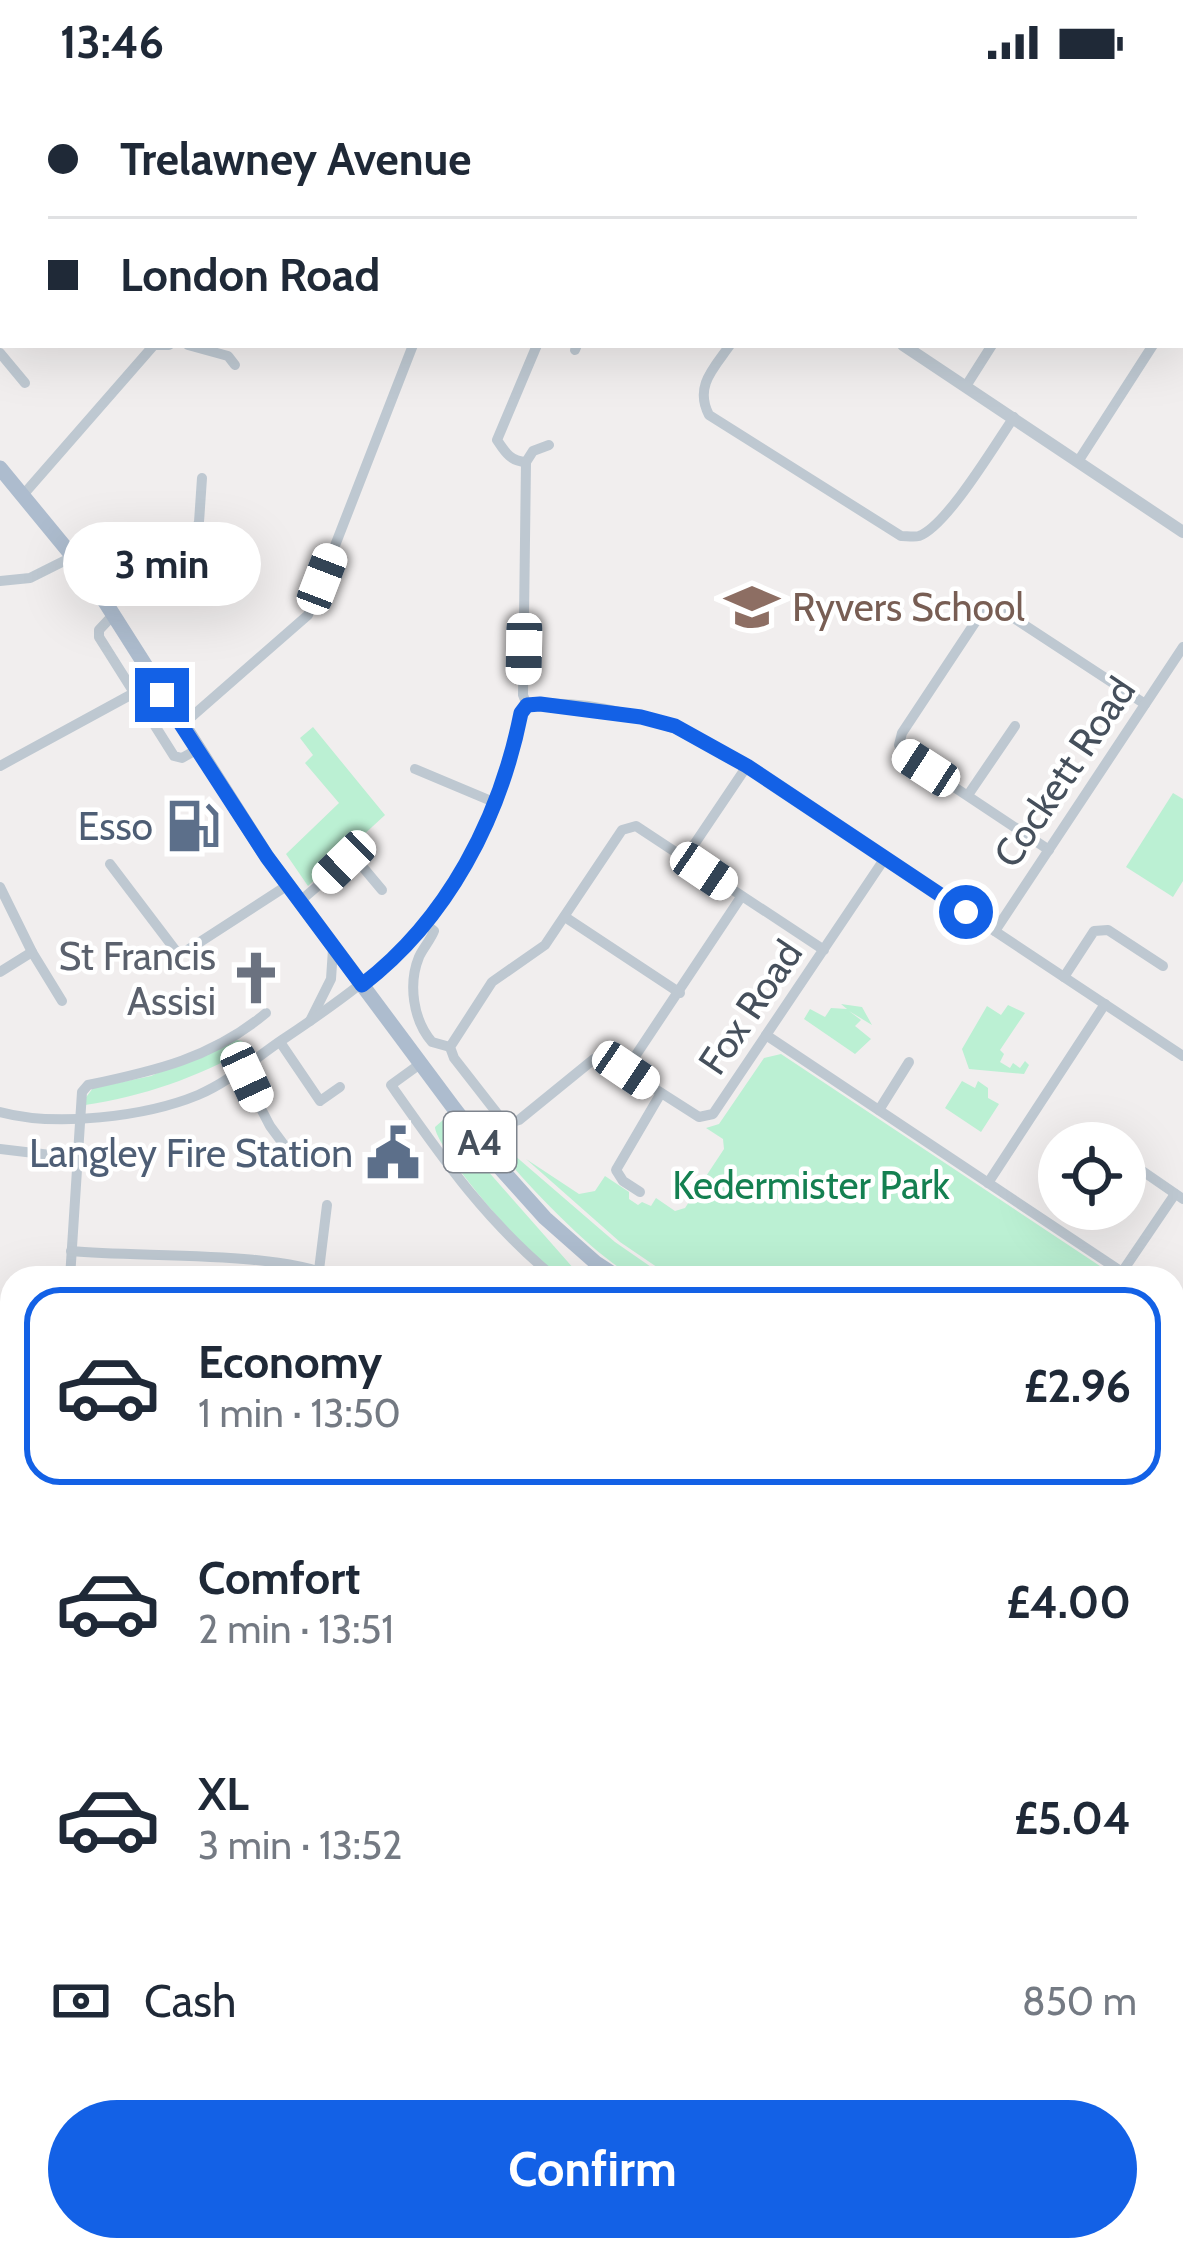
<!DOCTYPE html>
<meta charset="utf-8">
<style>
body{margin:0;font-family:Cabin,sans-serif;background:#f6f6f7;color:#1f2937;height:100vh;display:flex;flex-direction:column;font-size:45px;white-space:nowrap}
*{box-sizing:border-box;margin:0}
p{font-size:39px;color:#747a83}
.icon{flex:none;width:66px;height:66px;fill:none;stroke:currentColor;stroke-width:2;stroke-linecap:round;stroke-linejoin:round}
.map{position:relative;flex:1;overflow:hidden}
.drawer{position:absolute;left:0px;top:1182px;width:1185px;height:996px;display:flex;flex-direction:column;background:#fff;border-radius:36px 36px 0 0;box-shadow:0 12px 48px #0002}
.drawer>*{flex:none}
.top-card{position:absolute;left:0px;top:0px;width:1185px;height:264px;box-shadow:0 12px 48px #0002;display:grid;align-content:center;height:264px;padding:0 48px;background:#fff}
.fabs{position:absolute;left:1038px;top:1038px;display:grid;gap:24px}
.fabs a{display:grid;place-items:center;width:108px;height:108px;border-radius:50%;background:#fff;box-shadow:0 12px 48px #0002;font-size:60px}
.end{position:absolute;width:54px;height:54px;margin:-27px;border:15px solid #1361e6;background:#fff;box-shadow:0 0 0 6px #fff}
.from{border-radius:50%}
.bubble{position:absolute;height:84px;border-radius:42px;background:#fff;box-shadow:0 12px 48px #0002;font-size:39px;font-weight:700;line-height:84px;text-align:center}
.car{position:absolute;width:36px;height:72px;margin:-36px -18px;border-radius:15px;box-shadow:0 0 9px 3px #0007;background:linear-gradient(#fff 24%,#345 0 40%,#fff 0 76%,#345 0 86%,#fff 0)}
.top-card b{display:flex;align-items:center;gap:42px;height:114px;font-size:45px}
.top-card b+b{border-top:3px solid #e0e1e3}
.top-card i{width:30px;height:30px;background:#1f2937}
ul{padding:21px 0 0;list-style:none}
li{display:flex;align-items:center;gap:36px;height:198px;margin:0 24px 18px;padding:0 24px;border:6px solid transparent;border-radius:36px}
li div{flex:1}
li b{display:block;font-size:45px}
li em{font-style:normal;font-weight:700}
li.active{border-color:#1361e6}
li>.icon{width:108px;height:108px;stroke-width:1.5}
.pay{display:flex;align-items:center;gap:30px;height:132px;padding:0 48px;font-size:45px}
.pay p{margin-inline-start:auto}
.primary-button{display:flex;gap:24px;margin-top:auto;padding:24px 48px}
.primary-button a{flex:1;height:138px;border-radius:72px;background:#1361e6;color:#fff;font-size:48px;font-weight:700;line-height:138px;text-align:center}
.status{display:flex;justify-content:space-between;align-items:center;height:84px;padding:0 60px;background:#fff;direction:ltr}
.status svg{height:33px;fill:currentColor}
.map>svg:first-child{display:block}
</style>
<div class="status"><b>13:46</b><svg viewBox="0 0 49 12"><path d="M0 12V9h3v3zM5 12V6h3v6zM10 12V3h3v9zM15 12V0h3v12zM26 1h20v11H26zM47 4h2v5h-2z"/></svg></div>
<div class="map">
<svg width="1183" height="2178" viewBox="0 0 1183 2178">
<rect width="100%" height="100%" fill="#f1eeee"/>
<g fill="#bbf0d3">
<path d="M313 643 385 731 308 802 286 770 339 719 305 679 313 671 300 654Z"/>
<path d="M1173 709 1183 715V797L1173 813 1126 783Z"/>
<path d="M841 920 862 923 872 941 849 927 861 936 855 942 871 955 855 970 804 935 810 925 825 933 831 924 847 925Z"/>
<path d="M1008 921 1025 929 1000 966 1004 970 1000 978 1010 984 1013 979 1020 984 1025 977 1029 981 1024 990 969 985 962 965 987 922 1001 931Z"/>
<path d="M232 955 242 957 248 965C195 994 145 1012 85 1021L84 1016 93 1004 151 992Z"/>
<path d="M781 970 1118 1194H673L620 1158 526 1075 579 1110 595 1107 605 1092 629 1108V1115L638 1121 642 1118 651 1122 656 1114 675 1127 685 1124 724 1065 723 1055 706 1044 719 1040 764 974Z"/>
<path d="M962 997 975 1004 978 997 988 1004V1014L999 1020 981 1048 945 1024Z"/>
<path d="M443 1036 582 1194C575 1194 568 1196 562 1194 539 1186 436 1066 435 1043Z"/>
<path d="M484 1045 615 1158 667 1194C659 1194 646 1196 638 1194 601 1181 503 1078 484 1045Z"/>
<path d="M1173 1230 1183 1237V1583L1173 1600Z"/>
<path d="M12 1808V2166H1173V2115L1183 2123V2178H0V1827Z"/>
</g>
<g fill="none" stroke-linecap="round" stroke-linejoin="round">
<g stroke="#bec8d1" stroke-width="10">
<path d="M592 0 599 3"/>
<path d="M838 0 846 3"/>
<path d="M789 3 790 0"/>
<path d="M862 3 863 0"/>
<path d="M1140 3 1142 0"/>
<path d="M1182 138 1183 139"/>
<path d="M0 166 3 169"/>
<path d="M0 207 3 204"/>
<path d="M1182 216 1183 214"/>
<path d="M155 261H169"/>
<path d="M188 261 228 272 235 281"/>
<path d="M537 261 497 356C505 368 510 377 526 378L533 367 549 361"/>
<path d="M730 261C714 284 694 302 709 331L901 452C906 452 915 453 919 452 947 442 996 359 1014 333"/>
<path d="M575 266 577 261"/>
<path d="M0 269 25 299"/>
<path d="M966 302 992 261"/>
<path d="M1079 376 1153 261"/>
<path d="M23 411 154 261"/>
<path d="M0 497 30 494 74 472"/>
<path d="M107 519 192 453 199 438 202 394"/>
<path d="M114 530 99 546V553L174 672 182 674 196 666"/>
<path d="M527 621C590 613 665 637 720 665L1183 972"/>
<path d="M181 642 308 531 413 261"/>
<path d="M0 682 134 609"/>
<path d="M415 685 496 719"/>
<path d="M968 711 1015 642"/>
<path d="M1049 766 903 669 899 661 902 649 982 528 992 523 1000 525 1145 620"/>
<path d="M685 774 747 682"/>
<path d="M110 780 176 867 183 869 288 801"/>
<path d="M0 803 32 868 62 917"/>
<path d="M299 818 349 775H356L382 806"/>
<path d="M565 833 680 909"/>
<path d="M424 839 434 847C430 857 423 864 419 873 408 900 413 936 432 958L450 963"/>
<path d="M995 847 1183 563"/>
<path d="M824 866 636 742 622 746 545 861 492 898 450 963 454 974 500 1033 509 1039 519 1036 594 975 605 973 699 1033 713 1030 885 774"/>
<path d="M0 888 32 868"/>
<path d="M1064 893 1094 847 1108 846 1163 882"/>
<path d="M310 937 331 895 333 865"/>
<path d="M766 951 1131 1194"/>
<path d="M280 958 320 1017 340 1003"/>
<path d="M420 980 391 1001C443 1075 484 1135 555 1194"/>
<path d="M241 986 270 1042 290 1069"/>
<path d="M626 986 741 813"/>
<path d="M879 1026 909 978"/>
<path d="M0 1028C55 1043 145 1033 198 1011 229 998 254 975 282 956 354 908 422 860 465 782 485 747 500 711 512 673 517 656 517 636 527 621L523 611 526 378"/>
<path d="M0 1065 76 1074"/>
<path d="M1138 1084 1183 1115"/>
<path d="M988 1099 1105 920"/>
<path d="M640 1108 623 1097 616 1086 661 1009"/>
<path d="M71 1167C144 1174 275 1166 337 1194"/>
<path d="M319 1186 327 1121"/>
<path d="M1122 1188 1175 1110"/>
<path d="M70 1194 82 1008 88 1001C155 987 212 974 266 929"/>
<path d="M1173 1221 1183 1228"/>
<path d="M0 1229 12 1233"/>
<path d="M1173 1678 1183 1691"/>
</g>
<g stroke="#bec8d1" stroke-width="12">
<path d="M60 0 66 3"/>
<path d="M649 3 651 0"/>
<path d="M903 261 1183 448"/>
</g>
<g stroke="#adbcce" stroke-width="15">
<path d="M0 384 88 491 267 773 453 1023 501 1085 545 1134 596 1179 619 1194"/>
<path d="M1173 1841 1183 1856"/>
</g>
</g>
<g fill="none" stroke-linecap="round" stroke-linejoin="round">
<path stroke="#1361e6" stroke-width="15" d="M162 611 267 773 362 901C448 835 500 734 521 629L527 621 540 620 641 633 675 642 747 682 966 828"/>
</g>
<defs>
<symbol id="school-bare" viewBox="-9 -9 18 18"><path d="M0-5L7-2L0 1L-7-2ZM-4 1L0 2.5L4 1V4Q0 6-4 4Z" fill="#8d6e63" stroke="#fff" stroke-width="2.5" paint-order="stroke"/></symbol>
<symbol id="fuel-bare" viewBox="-9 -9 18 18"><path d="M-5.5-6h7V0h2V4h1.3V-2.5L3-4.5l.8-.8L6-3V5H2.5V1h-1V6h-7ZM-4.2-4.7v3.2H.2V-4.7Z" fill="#5c6f8a" stroke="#fff" stroke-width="2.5" paint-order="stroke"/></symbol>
<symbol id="church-bare" viewBox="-9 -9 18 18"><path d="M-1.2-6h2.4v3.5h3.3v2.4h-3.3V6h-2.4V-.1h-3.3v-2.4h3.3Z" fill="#6b7280" stroke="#fff" stroke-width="2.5" paint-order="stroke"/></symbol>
<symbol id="civic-bare" viewBox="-9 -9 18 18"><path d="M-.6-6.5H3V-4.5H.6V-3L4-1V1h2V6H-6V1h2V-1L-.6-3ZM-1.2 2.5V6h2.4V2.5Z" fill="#5c6f8a" stroke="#fff" stroke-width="2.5" paint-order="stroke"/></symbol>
</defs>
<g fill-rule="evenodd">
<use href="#school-bare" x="714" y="485" width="76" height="76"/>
<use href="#fuel-bare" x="155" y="704" width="76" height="76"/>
<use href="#church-bare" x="218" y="856" width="76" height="76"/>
<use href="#civic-bare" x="355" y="1031" width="76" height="76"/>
</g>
<g text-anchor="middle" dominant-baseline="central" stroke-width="9" stroke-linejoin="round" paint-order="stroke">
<rect fill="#fff" stroke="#7e848d" stroke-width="3" x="444" y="1028" width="72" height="60" rx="9"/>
<g font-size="36" font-weight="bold" fill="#46505c">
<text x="480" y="1058">A4</text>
</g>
<g font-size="39" fill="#785e54" stroke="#fff" text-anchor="start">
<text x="792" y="523">Ryvers School</text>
</g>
<g font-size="39" fill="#46505c" stroke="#fff">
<text transform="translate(1064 688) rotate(-56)">Cockett Road</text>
<text transform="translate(750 923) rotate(-56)">Fox Road</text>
</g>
<g font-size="39" fill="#4e5e75" stroke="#fff" text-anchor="end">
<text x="153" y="742">Esso</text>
<text x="353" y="1069">Langley Fire Station</text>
</g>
<g font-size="39" fill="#5b616d" stroke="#fff" text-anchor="end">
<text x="216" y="872">St Francis<tspan x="216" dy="45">Assisi</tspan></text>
</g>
<g font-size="39" fill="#148051" stroke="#fff">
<text x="811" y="1101">Kedermister Park</text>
</g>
</g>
</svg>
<div class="fabs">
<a><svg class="icon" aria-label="locate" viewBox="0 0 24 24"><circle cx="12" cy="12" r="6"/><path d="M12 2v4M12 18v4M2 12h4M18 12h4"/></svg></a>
</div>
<i class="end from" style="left:966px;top:828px"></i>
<i class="end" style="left:162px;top:611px"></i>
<div class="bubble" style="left:63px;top:438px;width:198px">3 min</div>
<i class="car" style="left:322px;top:495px;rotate:21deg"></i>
<i class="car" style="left:524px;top:565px;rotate:181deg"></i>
<i class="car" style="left:926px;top:684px;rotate:303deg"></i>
<i class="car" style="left:344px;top:778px;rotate:226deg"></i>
<i class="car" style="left:704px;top:787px;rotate:124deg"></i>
<i class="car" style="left:626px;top:986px;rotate:124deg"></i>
<i class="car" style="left:247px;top:993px;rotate:155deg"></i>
<div class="top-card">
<b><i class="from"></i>Trelawney Avenue</b>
<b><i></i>London Road</b>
</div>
<section class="drawer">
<ul>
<li class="active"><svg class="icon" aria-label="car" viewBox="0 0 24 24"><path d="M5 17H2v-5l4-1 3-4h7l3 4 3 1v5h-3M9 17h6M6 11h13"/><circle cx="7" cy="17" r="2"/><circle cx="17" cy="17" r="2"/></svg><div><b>Economy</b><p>1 min · 13:50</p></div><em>£2.96</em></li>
<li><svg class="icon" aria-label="car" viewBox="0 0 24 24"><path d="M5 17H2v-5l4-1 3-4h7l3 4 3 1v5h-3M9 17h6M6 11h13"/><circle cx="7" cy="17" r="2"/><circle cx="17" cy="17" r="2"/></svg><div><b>Comfort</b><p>2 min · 13:51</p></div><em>£4.00</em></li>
<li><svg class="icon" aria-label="car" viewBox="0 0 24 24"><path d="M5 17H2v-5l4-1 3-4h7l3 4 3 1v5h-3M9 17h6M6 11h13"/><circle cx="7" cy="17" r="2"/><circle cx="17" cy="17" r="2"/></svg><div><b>XL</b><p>3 min · 13:52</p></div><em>£5.04</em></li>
</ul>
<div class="pay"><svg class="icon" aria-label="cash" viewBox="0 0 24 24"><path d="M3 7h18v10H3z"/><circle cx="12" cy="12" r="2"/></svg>Cash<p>850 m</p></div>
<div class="primary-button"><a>Confirm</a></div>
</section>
</div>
